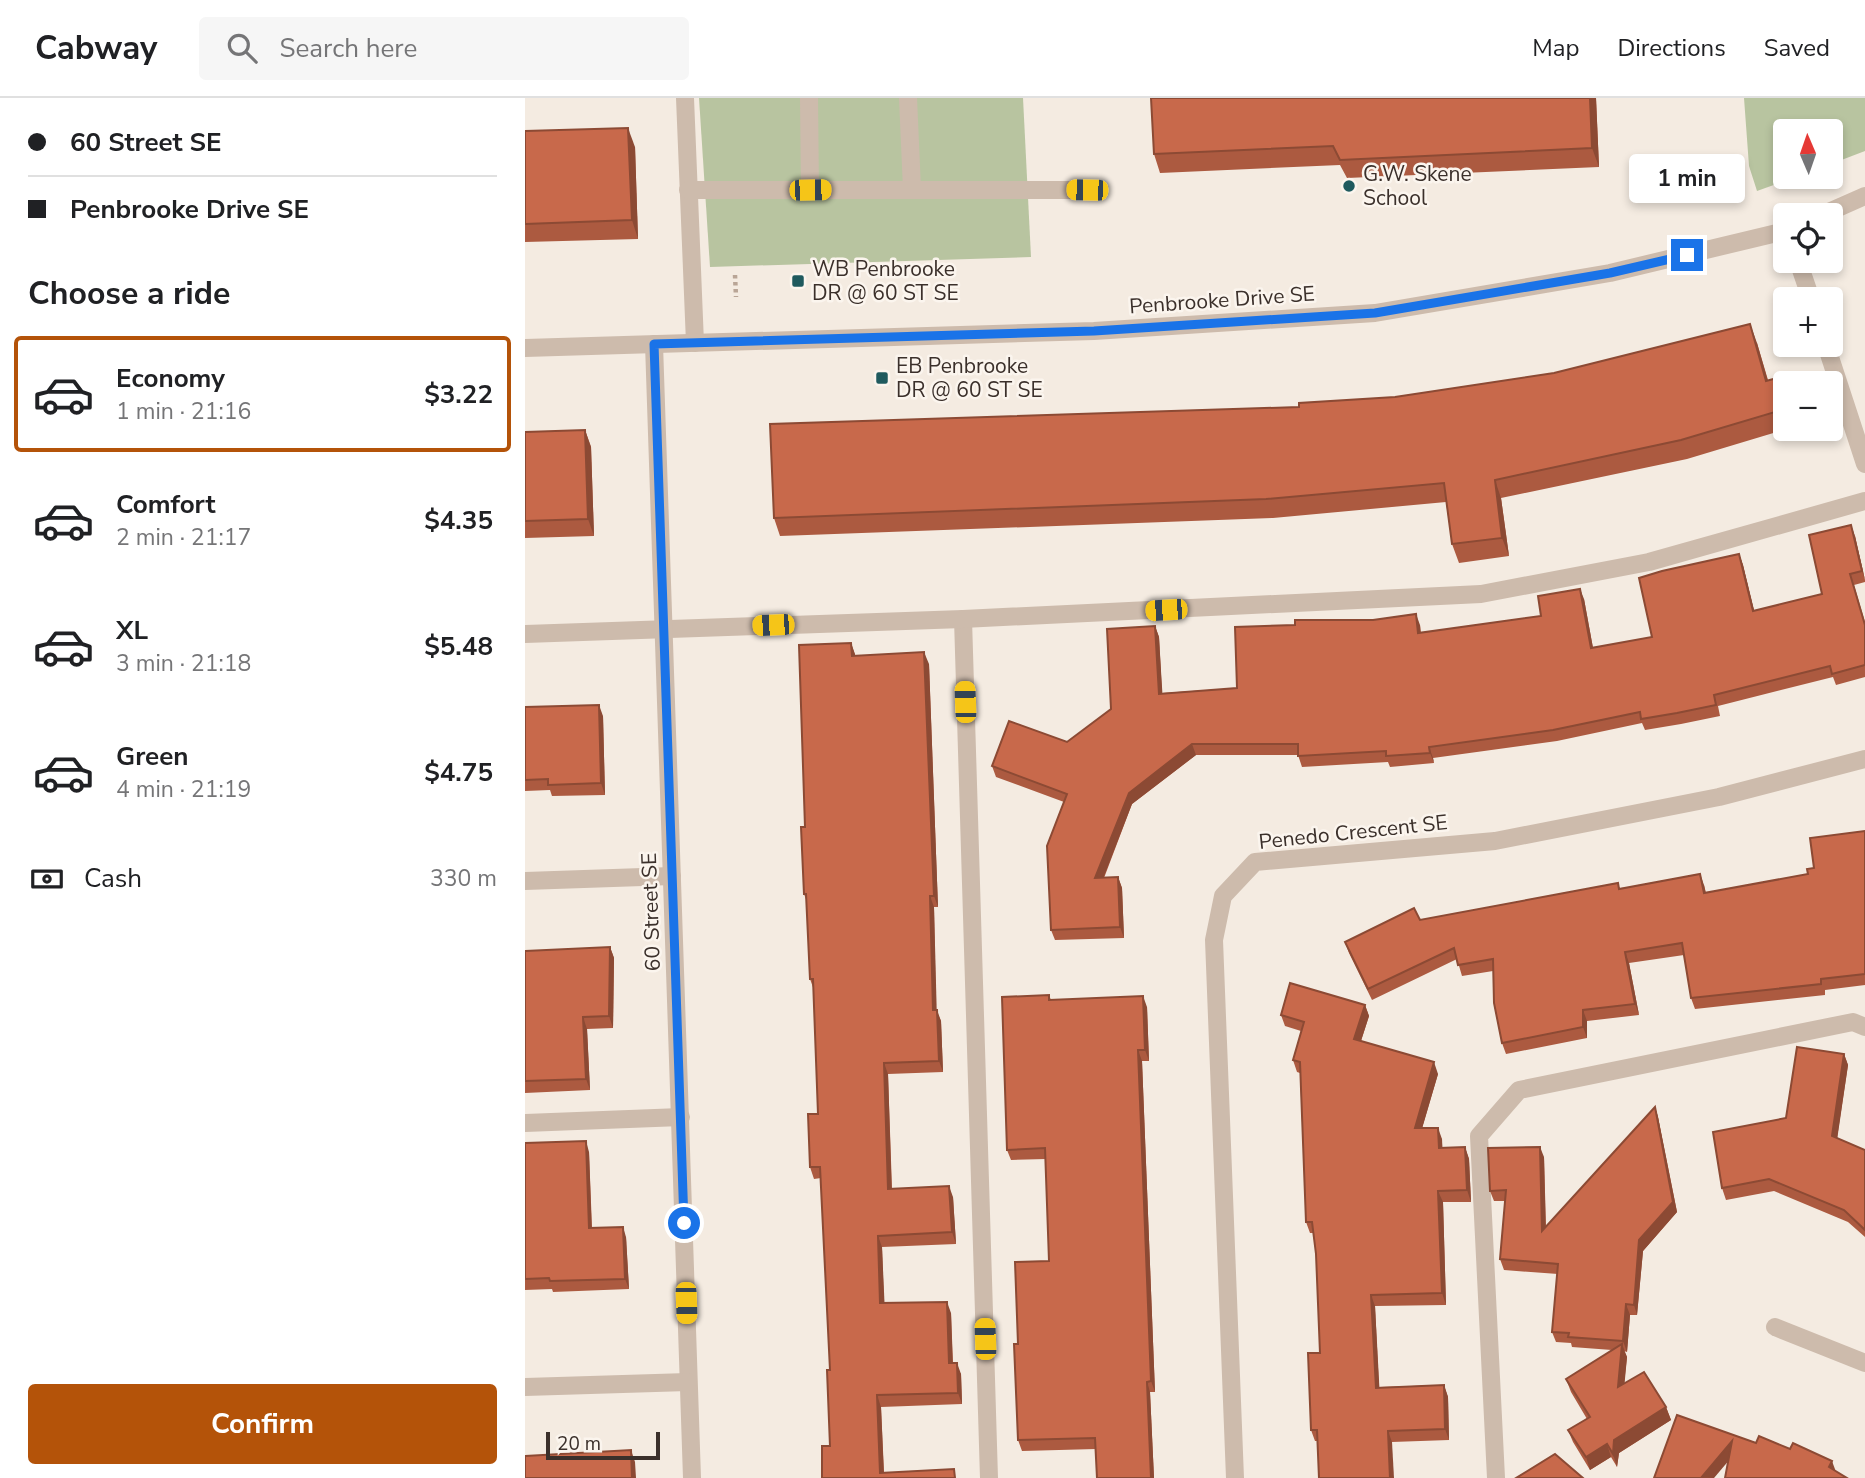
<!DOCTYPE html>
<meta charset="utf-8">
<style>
body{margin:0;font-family:"Nunito Sans",sans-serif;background:#f6f6f6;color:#202124;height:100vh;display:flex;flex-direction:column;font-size:26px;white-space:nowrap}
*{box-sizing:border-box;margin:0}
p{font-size:23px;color:#757577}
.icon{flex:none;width:38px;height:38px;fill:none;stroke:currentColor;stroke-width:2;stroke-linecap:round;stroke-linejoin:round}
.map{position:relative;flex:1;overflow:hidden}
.side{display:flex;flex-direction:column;background:#fff;width:525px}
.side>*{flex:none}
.banner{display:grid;align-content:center;height:154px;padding:0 28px;background:#fff}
.needle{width:46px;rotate:358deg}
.controls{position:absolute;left:1248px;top:21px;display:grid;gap:14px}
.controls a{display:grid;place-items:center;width:70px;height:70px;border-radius:7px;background:#fff;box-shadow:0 4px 10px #0003;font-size:35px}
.scale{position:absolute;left:21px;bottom:18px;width:114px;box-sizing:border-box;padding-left:7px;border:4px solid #3b302b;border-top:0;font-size:19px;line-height:24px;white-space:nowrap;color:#3b302b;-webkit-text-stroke:5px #fbf5ee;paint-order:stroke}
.end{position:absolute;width:32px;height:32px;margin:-16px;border:9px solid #1a73e8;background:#fff;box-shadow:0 0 0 4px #fff}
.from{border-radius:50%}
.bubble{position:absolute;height:49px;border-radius:7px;background:#fff;box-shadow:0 4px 10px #0003;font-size:23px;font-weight:700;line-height:49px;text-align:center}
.car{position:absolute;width:21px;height:42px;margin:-21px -10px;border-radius:9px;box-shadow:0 0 5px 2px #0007;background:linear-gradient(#f5c518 24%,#345 0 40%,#f5c518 0 76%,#345 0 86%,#f5c518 0)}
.banner b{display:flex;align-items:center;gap:24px;height:66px;font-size:26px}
.banner b+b{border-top:2px solid #e0e0e0}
.banner i{width:18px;height:18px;background:#202124}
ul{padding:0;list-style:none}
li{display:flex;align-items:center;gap:21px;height:116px;margin:0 14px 10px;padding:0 14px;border:4px solid transparent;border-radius:7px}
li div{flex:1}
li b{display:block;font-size:26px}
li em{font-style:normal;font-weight:700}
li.active{border-color:#b45309}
li>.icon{width:63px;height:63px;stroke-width:1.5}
h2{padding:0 28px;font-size:32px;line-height:84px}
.pay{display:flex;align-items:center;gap:18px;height:77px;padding:0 28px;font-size:26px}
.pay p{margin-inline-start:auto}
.button{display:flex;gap:14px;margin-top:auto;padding:14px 28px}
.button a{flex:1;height:80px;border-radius:7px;background:#b45309;color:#fff;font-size:28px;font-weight:700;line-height:80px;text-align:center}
header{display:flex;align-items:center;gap:42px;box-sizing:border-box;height:98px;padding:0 35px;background:#fff;border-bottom:2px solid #e0e0e0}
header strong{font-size:33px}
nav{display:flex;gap:38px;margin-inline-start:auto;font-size:24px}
.search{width:490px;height:63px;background:#f6f6f6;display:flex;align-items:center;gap:18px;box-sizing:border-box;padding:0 24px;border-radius:7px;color:#757577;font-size:26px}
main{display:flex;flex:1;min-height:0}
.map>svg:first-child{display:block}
</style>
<header>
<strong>Cabway</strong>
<div class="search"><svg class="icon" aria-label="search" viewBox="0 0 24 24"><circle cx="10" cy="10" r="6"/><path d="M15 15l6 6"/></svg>Search here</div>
<nav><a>Map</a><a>Directions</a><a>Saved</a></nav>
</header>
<main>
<section class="side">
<div class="banner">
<b><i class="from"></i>60 Street SE</b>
<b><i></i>Penbrooke Drive SE</b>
</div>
<h2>Choose a ride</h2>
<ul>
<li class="active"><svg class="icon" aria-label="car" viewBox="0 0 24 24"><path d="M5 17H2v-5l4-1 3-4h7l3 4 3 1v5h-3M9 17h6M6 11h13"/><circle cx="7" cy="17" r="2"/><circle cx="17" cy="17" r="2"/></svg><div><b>Economy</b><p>1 min · 21:16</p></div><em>$3.22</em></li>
<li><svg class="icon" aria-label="car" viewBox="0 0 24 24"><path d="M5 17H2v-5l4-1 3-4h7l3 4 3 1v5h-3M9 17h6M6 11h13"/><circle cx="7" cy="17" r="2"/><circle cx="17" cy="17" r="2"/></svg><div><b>Comfort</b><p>2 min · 21:17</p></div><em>$4.35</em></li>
<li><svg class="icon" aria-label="car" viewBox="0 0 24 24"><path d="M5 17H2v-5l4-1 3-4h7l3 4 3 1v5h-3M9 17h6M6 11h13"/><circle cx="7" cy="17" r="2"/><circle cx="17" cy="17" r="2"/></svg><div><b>XL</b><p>3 min · 21:18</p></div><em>$5.48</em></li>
<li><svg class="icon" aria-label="car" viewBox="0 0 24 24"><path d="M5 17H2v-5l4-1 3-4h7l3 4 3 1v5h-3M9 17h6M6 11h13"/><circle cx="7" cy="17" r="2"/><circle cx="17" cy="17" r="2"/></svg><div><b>Green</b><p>4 min · 21:19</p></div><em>$4.75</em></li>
</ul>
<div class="pay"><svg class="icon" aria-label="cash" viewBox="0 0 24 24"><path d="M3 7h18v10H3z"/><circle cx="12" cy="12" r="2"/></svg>Cash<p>330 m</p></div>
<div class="button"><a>Confirm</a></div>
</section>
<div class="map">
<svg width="1340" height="1380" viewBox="0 0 1340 1380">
<rect width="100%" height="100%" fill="#f4ebe1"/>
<g fill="#b8c4a0">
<path d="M174 0H498L506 159 185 169Z"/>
<path d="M1219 0H1340V53L1306 66V33H1260V79H1271L1232 93 1224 68Z"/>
</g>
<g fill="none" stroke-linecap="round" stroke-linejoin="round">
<path stroke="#b9a596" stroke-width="4.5" stroke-dasharray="3.5 3.5" stroke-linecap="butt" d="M210 177 211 199"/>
<g stroke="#cdbbac" stroke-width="18">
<path d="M160 0 170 245"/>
<path d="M284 0 285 92"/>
<path d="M383 0 387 91"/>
<path d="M163 92H562"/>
<path d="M438 521 464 1380"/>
<path d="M0 536 438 521 956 496 1124 464 1340 403"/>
<path d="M0 1025 156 1019"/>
<path d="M971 1380 954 1038 994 992 1328 924 1340 929"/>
</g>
<g stroke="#cdbbac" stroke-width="18">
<path d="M1273 163 1286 201"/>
<path d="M129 246 167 1380"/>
<path d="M1301 247 1340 366"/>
<path d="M0 783 147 778"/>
<path d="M1250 1229 1340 1265"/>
<path d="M0 1289 163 1284"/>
<path d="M710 1380 689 842 698 798 730 764 970 743 1194 699 1340 661"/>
</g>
<g stroke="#cdbbac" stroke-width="18">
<path d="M1297 117 1340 98"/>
<path d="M0 250 569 233 850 215 1085 175 1260 133"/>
</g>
</g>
<g fill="#ac5a40">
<path d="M1071 0 1074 69 822 80 815 67 635 75 629 56Z"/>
<path d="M0 33 110 49 113 141 0 144Z"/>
<path d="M1232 245 1243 282 1259 298 1260 302V331H1262L1162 361 976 400 984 458 934 465 927 446 921 404 748 420 255 438 249 420 774 309 870 299Z"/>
<path d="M60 332 66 349 69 438 0 440V334Z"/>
<path d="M1330 438 1340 482V484L1329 487 1340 524V579L1311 587 1308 579 1193 608 1195 618 1156 626 1120 632 1117 625 1032 643 908 660 909 665 865 669 863 664 777 669 773 657H671L607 706 579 780 593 779 597 790 599 840 530 842 526 832 539 704 471 679 467 668 542 644 586 611 630 528 634 539 637 595 712 590 895 527 896 535 1016 518 1059 501 1068 550 1127 539 1214 456 1218 467 1229 513 1297 496Z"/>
<path d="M326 545 330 557 404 566 413 809H409L411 912 416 923 418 974 363 976 367 1091 428 1099 431 1146 357 1149 359 1205 426 1215 428 1265 436 1276 437 1306 356 1309 359 1374 297 1380 305 1348V1272L296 1080 289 1081 285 1069 293 1016 289 892 285 881 282 804 279 796 280 729Z"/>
<path d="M0 596V609L78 618 80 697 27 698 25 692 0 693Z"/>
<path d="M1340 733V887L1300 892V897L1170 911 1166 900 1159 857 1104 865 1114 917 1062 923V940L981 956 977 945 968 873 937 878 932 861 847 902 824 855 820 844 895 822 1095 790 1179 787 1181 795 1283 776 1289 770Z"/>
<path d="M85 849 89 860 88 930 62 931 65 992 0 995V853Z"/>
<path d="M524 897 526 902 622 909 624 963H617L630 1294H625L629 1380H572L571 1351 497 1353 493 1342V1246L524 1163 521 1061 486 1062 482 1052Z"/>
<path d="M840 907 844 918 836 943 913 976 897 1030 917 1041V1050L940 1049 944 1061 946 1104H918L921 1207 850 1208 854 1289 919 1287 923 1299 924 1342 867 1344 790 1343 786 1332 795 1255 791 1156 788 1135H785L781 1124 775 975 772 974 768 962 776 933 760 928 756 917Z"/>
<path d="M1319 956 1323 967 1312 1040 1340 1052V1139L1323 1124 1249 1093 1201 1102 1197 1090Z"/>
<path d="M1130 1009 1133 1019 1152 1114 1118 1153 1112 1217H1105L1102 1254 1099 1253 1102 1259 1099 1286 1141 1309 1146 1322 1094 1355 1092 1369 1086 1359 1065 1372 1048 1344 1043 1332 1062 1321 1046 1294 1041 1281 1087 1252 1047 1249 1046 1245 1031 1244 1027 1234 1033 1176 979 1172 975 1161 980 1103H969L965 1093 1019 1059 1021 1129Z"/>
<path d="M0 1045 64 1054 67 1130 101 1139 104 1191 28 1194 27 1191 0 1192Z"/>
</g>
<g fill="#8c4a34">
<path d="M1065 0H1071L1074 69 1067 50Z"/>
<path d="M103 30 110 49 113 141 107 122Z"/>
<path d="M1225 226 1232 245 1248 301 1241 283Z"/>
<path d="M60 332 66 349 69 438 63 421Z"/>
<path d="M970 382 976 400 984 458 977 440Z"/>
<path d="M1326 427 1330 438 1340 482 1337 473Z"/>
<path d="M1214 456 1218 467 1232 524 1228 513Z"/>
<path d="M1055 491 1059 501 1070 561 1066 550Z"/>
<path d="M891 516 895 527 896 546 893 535Z"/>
<path d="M630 528 634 539 638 606 634 596Z"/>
<path d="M326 545 330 556 331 569 327 558Z"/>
<path d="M399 554 404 566 413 809 409 798Z"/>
<path d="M74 607 78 618 80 697 76 685Z"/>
<path d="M667 646 671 657 607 706 574 791 570 780 604 695Z"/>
<path d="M904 649 908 660 909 665 905 655Z"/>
<path d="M1175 776 1179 787 1183 806 1179 795Z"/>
<path d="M593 779 597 790 599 840 595 829Z"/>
<path d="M405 798 409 809 412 923 408 912Z"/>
<path d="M85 849 89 860 88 930 84 918Z"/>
<path d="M1100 854 1104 865 1114 917 1110 906Z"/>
<path d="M618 898 622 909 624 963 620 952Z"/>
<path d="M840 907 844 918 833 952 829 941Z"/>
<path d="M412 912 416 923 418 974 414 963Z"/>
<path d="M1058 912 1062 923V940L1058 929Z"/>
<path d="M58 919 62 931 65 992 61 981Z"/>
<path d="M613 952 617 963 630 1294 626 1283Z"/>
<path d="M1319 956 1323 967 1311 1049 1307 1038Z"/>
<path d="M909 964 913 976 894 1041 890 1030Z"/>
<path d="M359 965 363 976 367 1102 363 1091Z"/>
<path d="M1130 1009 1133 1019 1152 1114 1118 1153 1112 1217 1109 1207 1114 1142Z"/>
<path d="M913 1030 917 1041 918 1061 914 1050Z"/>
<path d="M61 1043 64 1054 67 1140 64 1130Z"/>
<path d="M940 1049 944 1061 946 1104 942 1092Z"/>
<path d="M1015 1049 1019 1059 1021 1144 1017 1133Z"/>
<path d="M424 1088 428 1099 431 1146 427 1134Z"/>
<path d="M913 1093 918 1104 921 1207 917 1195Z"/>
<path d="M98 1129 101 1139 104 1191 100 1181Z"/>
<path d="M353 1138 357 1149 360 1216 355 1205Z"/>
<path d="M846 1197 850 1208 855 1301 851 1290Z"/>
<path d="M422 1204 426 1215 428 1276 424 1265Z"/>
<path d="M1101 1206 1105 1217 1102 1254 1098 1243Z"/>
<path d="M1097 1246 1102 1259 1098 1302 1093 1289Z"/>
<path d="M432 1265 436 1276 437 1306 433 1295Z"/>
<path d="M622 1284 625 1294 629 1380H626Z"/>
<path d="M919 1287 923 1299 924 1342 920 1331Z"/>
<path d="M352 1297 356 1309 359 1380 355 1375Z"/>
<path d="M1141 1309 1146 1322 1094 1355 1092 1369 1088 1356 1089 1342Z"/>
<path d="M863 1333 867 1344 869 1380H865Z"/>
<path d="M1207 1343 1211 1354 1189 1380H1176Z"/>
<path d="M1082 1346 1086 1359 1065 1372 1061 1359Z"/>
<path d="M106 1352 110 1364 111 1380H107Z"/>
<path d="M1307 1363 1311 1374 1304 1369Z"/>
</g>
<g fill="#c8694b" stroke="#8c4a34" stroke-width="2">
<path d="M626 0H1065L1067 50 815 62 808 48 629 56Z"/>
<path d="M103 30 107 122 0 126V33Z"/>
<path d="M1225 226 1241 283 1252 280 1260 311 1156 342 970 382 977 440 927 446 919 385 741 401 249 420 245 326 774 309V305L870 299 1029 275Z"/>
<path d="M60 332 63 421 0 423V334Z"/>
<path d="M1326 427 1337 473 1325 476 1340 527V567L1307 576 1305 568 1189 597 1191 607 1152 615 1116 621 1115 614 1028 632 904 649 905 655 861 658V653L773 658V646H667L604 695 570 780 593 779 595 829 526 832 522 748 542 696 467 668 484 623 542 644 586 611 582 531 630 528 634 596 712 590 710 529 770 527V522H848L891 516 893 535 1016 518 1013 498 1055 491 1066 550 1127 539 1114 480 1137 473 1214 456 1228 513 1297 496 1284 437Z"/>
<path d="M326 545 327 558 399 554 409 798H405L408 912H412L414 963 359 965 363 1091 424 1088 427 1134 353 1138 355 1205 422 1204 424 1265H432L433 1295 352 1297 355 1375 429 1371 430 1380H297V1348H305L302 1272H305L295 1069H285L283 1016H293L288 881H285L281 796H279L276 729H280L274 547Z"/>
<path d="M74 607 76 685 23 687V681L0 682V609Z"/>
<path d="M1340 733V876L1296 881V886L1166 900 1157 845 1100 854 1110 906 1058 912V929L977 945 969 905 968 861 933 867 929 850 843 891 820 844 889 810 895 822 1093 785 1094 791 1175 776 1179 795 1283 776 1282 771 1289 770 1285 740Z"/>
<path d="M85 849 84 918 58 919 61 981 0 983V853Z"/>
<path d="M765 885 840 907 829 941 909 964 890 1030H913L914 1050 940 1049 942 1092 913 1093 917 1195 846 1197 851 1290 919 1287 920 1331 863 1333 865 1380H794L792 1332H786L783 1255H795L791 1156 787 1124H781L775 964 768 962 779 924 756 917Z"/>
<path d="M524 897V902L618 898 620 952H613L626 1283 622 1284 626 1380H572L570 1340 493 1342 489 1246H493L490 1164 524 1163 520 1050 482 1052 477 899Z"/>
<path d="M1272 949 1319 956 1307 1038 1340 1052V1132L1319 1112 1244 1081 1197 1090 1188 1034 1261 1020Z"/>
<path d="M1130 1009 1148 1104 1114 1142 1109 1207 1101 1206 1098 1243 1043 1239 1044 1235 1027 1234 1033 1166 975 1161 981 1092 965 1093 963 1050 1015 1049 1017 1133Z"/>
<path d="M61 1043 64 1130 98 1129 100 1181 25 1183 24 1180 0 1181V1045Z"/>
<path d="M1097 1246 1093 1289 1119 1274 1141 1309 1089 1342 1088 1356 1082 1346 1061 1359 1043 1332 1065 1319 1041 1281Z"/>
<path d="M1152 1317 1231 1345 1234 1338 1265 1351 1268 1345 1307 1363 1304 1369 1322 1380H1200L1207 1343 1176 1380H1129Z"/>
<path d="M106 1352 107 1380H0V1358Z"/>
<path d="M1030 1356 1058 1380H991Z"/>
</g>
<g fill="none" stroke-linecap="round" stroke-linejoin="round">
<path stroke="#1a73e8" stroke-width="9" d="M159 1125 129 246 569 233 850 215 1085 175 1162 157"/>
</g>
<g fill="#1f5a5e" stroke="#fbf5ee" stroke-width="2.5">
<circle cx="824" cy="88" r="7"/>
<rect x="266" y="176" width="14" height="14" rx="3.5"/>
<rect x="350" y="273" width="14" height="14" rx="3.5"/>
</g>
<g text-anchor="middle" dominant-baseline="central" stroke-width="5" stroke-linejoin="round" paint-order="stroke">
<g font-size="21" fill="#3b302b" stroke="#fbf5ee" text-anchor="start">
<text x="838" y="76">G.W. Skene<tspan x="838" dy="24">School</tspan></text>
<text x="287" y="171">WB Penbrooke<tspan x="287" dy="24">DR @ 60 ST SE</tspan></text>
<text x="371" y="268">EB Penbrooke<tspan x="371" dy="24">DR @ 60 ST SE</tspan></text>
</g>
<g font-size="21" fill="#3b302b" stroke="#fbf5ee">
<text transform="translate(697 202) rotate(-4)">Penbrooke Drive SE</text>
<text transform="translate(828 734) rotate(-6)">Penedo Crescent SE</text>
<text transform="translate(126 814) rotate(-92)">60 Street SE</text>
</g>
</g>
</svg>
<div class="controls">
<a><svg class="needle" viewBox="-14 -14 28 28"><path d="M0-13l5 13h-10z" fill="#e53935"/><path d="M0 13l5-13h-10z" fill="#757577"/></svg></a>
<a><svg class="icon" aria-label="locate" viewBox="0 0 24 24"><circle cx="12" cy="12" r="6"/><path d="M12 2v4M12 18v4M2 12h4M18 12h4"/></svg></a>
<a>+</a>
<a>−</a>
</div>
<div class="scale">20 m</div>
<i class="end from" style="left:159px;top:1125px"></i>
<i class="end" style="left:1162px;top:157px"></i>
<div class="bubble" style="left:1104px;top:56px;width:116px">1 min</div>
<i class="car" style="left:285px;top:92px;rotate:89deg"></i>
<i class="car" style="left:562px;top:92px;rotate:271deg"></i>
<i class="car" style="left:641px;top:512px;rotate:267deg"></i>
<i class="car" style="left:248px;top:527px;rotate:268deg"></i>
<i class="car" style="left:440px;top:604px;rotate:358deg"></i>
<i class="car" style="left:161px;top:1205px;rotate:178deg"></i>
<i class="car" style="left:460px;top:1241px;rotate:358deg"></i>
</div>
</main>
